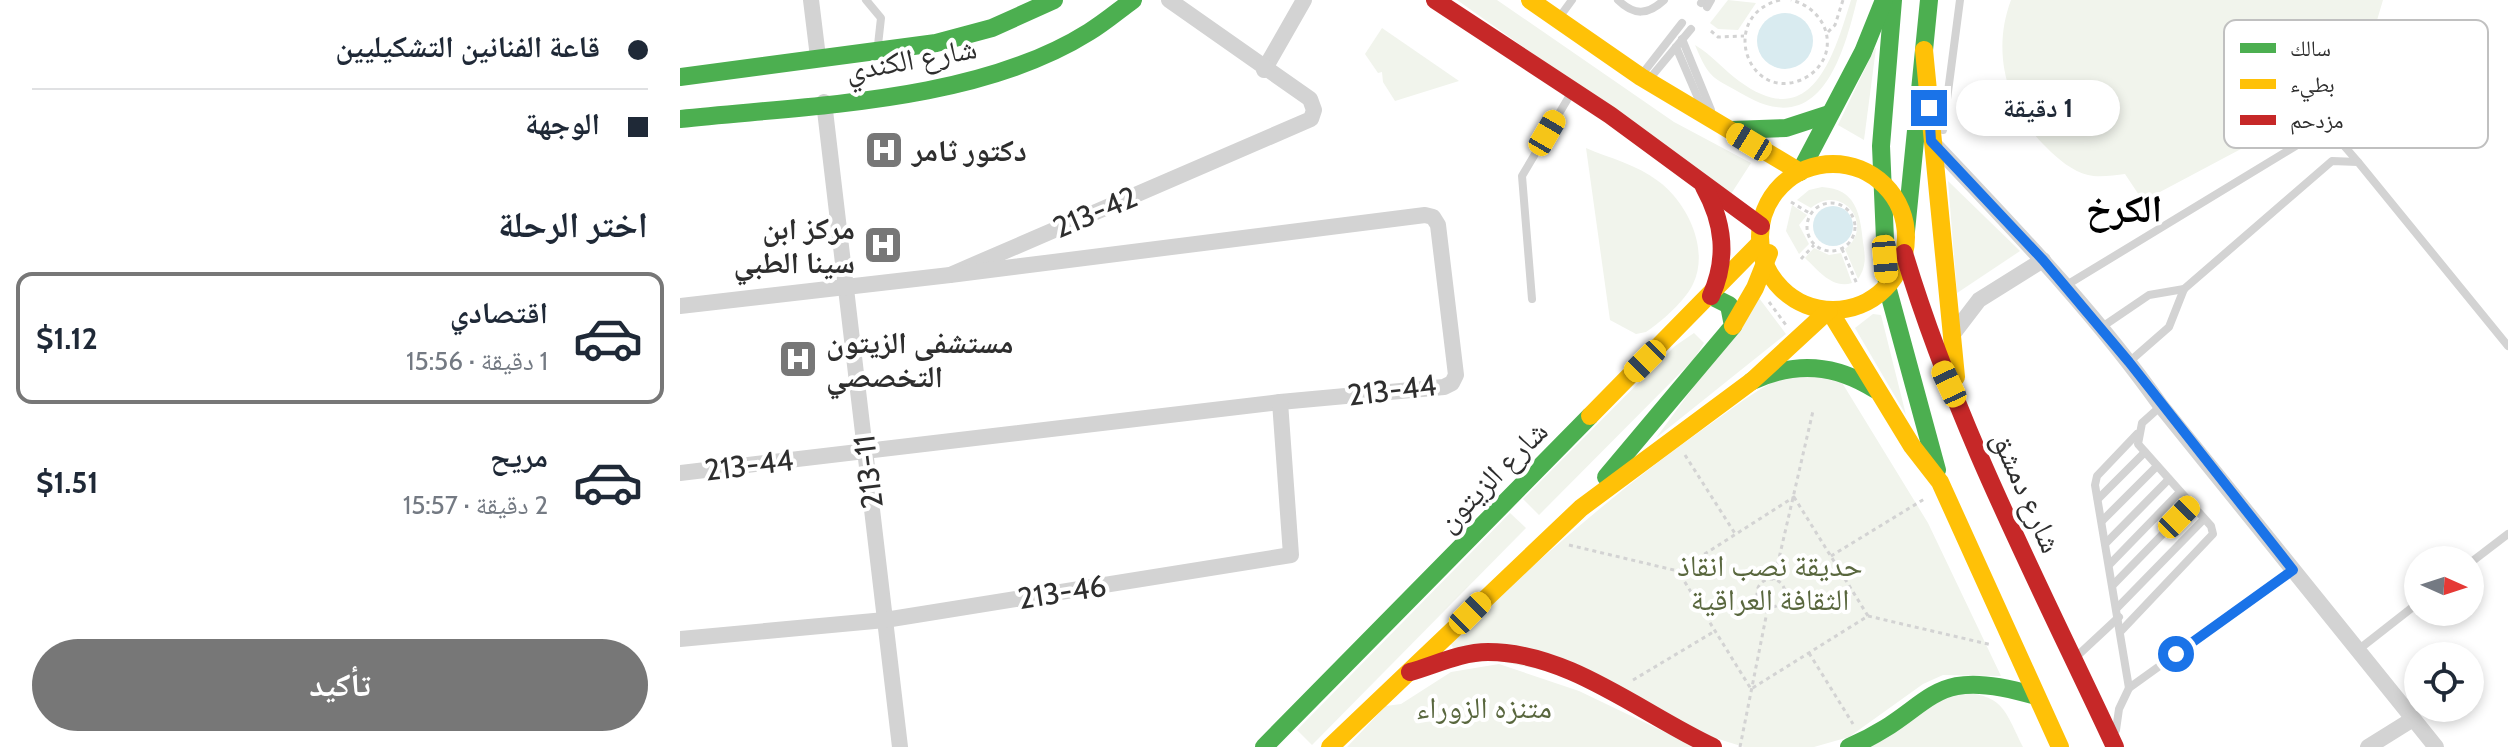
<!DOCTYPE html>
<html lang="ar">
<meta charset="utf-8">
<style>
body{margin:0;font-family:Cabin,"Noto Naskh Arabic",sans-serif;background:#f2f2f3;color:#1f2937;direction:rtl;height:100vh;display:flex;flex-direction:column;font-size:30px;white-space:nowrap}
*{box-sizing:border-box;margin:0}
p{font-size:26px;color:#747a83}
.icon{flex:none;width:44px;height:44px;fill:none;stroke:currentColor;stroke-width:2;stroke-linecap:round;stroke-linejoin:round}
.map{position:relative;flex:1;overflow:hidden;direction:ltr}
.details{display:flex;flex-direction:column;background:#fff;width:680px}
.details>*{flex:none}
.banner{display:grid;align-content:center;height:176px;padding:0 32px;background:#fff}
.needle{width:52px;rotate:93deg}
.controls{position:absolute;left:1724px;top:546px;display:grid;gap:16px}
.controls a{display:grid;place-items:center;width:80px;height:80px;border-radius:50%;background:#fff;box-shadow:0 4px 12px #0003;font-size:40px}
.end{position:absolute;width:36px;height:36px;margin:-18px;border:10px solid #1a73e8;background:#fff;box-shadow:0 0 0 4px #fff}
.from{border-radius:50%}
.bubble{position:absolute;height:56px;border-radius:28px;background:#fff;box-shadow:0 4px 12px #0003;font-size:26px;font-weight:700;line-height:56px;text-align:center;direction:rtl}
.car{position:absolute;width:24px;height:48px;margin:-24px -12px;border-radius:10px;box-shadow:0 0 6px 2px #0007;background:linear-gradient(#f5c518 24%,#345 0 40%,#f5c518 0 76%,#345 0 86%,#f5c518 0)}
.banner b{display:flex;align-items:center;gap:28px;height:76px;font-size:30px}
.banner b+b{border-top:2px solid #e0e1e3}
.banner i{width:20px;height:20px;background:#1f2937}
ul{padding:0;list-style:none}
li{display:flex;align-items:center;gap:24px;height:132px;margin:0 16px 12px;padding:0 16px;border:4px solid transparent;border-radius:16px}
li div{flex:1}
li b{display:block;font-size:30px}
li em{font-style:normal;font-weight:700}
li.on{border-color:#777}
li>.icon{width:72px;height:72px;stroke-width:1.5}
h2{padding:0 32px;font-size:36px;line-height:96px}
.action{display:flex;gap:16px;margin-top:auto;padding:16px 32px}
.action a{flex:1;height:92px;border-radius:48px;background:#777;color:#fff;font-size:32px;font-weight:700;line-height:92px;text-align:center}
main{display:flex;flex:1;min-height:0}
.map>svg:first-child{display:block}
</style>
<main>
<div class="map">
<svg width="1828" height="747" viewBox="0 0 1828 747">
<rect width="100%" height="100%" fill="#fff"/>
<g fill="#f1f4ec">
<path d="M777 0H817L994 122 1071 163 1051 194Z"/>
<path d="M1048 0 1076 3 1058 30 1038 29 1030 23Z"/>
<path d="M1171 0H1177C1163 57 1140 138 1066 96 1033 77 1030 81 1015 45 1032 55 1044 70 1059 81 1132 135 1154 55 1171 0Z"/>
<path d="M1331 0H1703L1687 54 1700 75 1463 201 1445 174C1434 175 1419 178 1408 175 1392 171 1378 159 1367 148 1327 109 1311 53 1331 0Z"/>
<path d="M702 28 779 81 715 101 703 82 702 72 698 73 685 54Z"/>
<path d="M1195 48H1196L1184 140 1158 125Z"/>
<path d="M906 148C929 158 958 165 978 181 1007 202 1030 249 1013 284 1006 300 981 322 966 332L956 334 930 320Z"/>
<path d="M1268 181 1340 251 1277 293Z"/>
<path d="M1142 187C1176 189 1180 213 1183 242 1185 256 1187 266 1178 279L1165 249C1196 225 1161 182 1131 208L1117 200 1129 190Z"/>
<path d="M1112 205 1127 215 1119 225 1129 244 1119 254 1106 231Z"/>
<path d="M1134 248 1149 255 1161 253 1172 283C1152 289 1139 271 1125 258Z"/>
<path d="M1079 298 1106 334 976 438Z"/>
<path d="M1193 314 1201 315 1226 415 1175 328Z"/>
<path d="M1014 333 1024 343 1014 359 859 515 843 499 995 346Z"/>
<path d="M1118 372 1161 381 1248 523 1321 676 1263 675 1243 684 1169 737 1134 747H1064L1013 731 931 685 777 652 769 642C853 565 936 490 1029 425 1058 405 1084 382 1118 372Z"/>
<path d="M830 513 846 528 632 745 617 730Z"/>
<path d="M819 664 899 691 1016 747H667L706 706 721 704 771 672Z"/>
<path d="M1271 691C1322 695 1322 703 1343 747H1189Z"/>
</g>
<g fill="#d9ebf0">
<circle cx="1105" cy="41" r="28"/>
<circle cx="1153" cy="226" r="20"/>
</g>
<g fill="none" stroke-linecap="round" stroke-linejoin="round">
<g stroke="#d3d3d3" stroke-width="3" stroke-dasharray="4 4" stroke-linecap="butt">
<path d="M1100 0C1039 15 1066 99 1118 81 1130 77 1140 68 1145 56 1154 30 1136 6 1111 0"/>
<path d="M1031 31 1038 37 1064 36"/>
<path d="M1148 32 1155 25 1163 0"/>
<path d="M1111 202 1131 214"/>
<circle cx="1151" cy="227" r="24"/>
<path d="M1162 249 1177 284"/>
<path d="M1121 259 1134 245"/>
<path d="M1089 302 1106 325"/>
<path d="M1005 455 1056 535"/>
<path d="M1114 497 1188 616 1071 689 998 571Z"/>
<path d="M889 545 998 571"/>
<path d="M1151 556 1246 498"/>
<circle cx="1091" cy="593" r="14"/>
<path d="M1094 580 1133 411"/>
<path d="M1188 616 1312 645"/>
<path d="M1129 653 1173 724"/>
<path d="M953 680 1035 631"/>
<path d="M1060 747 1088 607"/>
</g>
<g stroke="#d3d3d3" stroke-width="8">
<path d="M186 0 201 18 198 45"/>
<path d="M938 0C954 16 968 15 984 0"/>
<path d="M1021 3 1023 0"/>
<path d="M1027 7 1031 0"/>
<path d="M881 15 892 0"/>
<path d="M1002 39 1031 110"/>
<path d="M996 47 1021 105"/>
<path d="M963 73 1002 23"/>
<path d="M971 77 1011 29"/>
<path d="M1263 130 1280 0"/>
<path d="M1385 286 1637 133H1653L1678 162"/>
<path d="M852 299 842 176 890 95"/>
<path d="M1419 329 1469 295 1504 289"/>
<path d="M1449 362 1489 327 1504 289 1652 161 1678 162 1828 346"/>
<path d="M1418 499 1465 452"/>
<path d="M1422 521 1477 466"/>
<path d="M1426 543 1489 479"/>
<path d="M1790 563 1828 534"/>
<path d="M1430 564 1500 492"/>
<path d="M1433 585 1512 504"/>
<path d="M1437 608 1524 519"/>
<path d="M1441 631 1533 534 1531 526 1458 444 1462 423 1481 406"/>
<path d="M1678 650 1738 603"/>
<path d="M1396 657 1439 617"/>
<path d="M1449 688 1613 570"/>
<path d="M1436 730 1439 709 1449 688 1415 485 1417 476 1457 434"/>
</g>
<g stroke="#d3d3d3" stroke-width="16">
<path d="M131 0 138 57"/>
<path d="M584 70 624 0"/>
<path d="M144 102 220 747"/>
<path d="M1252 142C1332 227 1414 311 1481 406L1756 747"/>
<path d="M0 306 270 275 631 119 634 110 630 99 489 0"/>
<path d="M1273 334 1299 300 1363 260"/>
<path d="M0 473 600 402 764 387 772 383 776 375 758 225 753 217 745 215 270 275"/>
<path d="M0 639 205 620 611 555 600 402"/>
<path d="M1688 747 1733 719"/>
</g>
<g stroke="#4caf50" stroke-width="18">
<path d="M1213 0 1201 146 1207 286 1257 470"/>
<path d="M0 77 256 43 312 28 374 0"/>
<path d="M0 119C129 105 296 103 409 32 424 23 438 11 453 0"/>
<path d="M1052 130 1106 128 1149 114"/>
<path d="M1120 172 1183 52 1204 0"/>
<path d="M1226 231 1249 0"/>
<path d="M1072 381C1116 361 1155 364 1196 390"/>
<path d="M926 477 1053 326 1049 305 1031 296"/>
<path d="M584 747 910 416"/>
<path d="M1169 747C1256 711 1243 662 1356 696"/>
</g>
<g stroke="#ffc107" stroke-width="18">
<path d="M850 0 961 77 1120 172"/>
<path d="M1244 50 1276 377"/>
<circle cx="1153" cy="237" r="73"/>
<path d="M1149 310 1232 446 1260 482 1380 747"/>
<path d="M1053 326 1075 288 1089 253"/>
<path d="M910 416 1080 243"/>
<path d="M650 747 901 508 1072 381 1149 310"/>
</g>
<g stroke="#c62828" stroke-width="18">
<path d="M755 0 930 115 1081 226"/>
<path d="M1024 187C1044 223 1048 258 1031 296"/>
<path d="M1224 253C1276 426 1359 584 1435 747"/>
<path d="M730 672C755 665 781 652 808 652 889 652 962 714 1033 747"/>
</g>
</g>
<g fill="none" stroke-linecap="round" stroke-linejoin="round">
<path stroke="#1a73e8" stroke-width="10" d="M1249 108 1251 141 1363 260 1449 362 1613 570 1496 654"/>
</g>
<defs>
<symbol id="hospital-square" viewBox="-11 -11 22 22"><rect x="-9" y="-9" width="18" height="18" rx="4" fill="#777" stroke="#fff"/><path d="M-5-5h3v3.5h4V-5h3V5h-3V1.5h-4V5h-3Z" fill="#fff"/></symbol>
</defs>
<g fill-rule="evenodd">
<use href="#hospital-square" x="182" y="128" width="44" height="44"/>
<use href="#hospital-square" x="181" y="223" width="44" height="44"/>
<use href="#hospital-square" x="96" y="337" width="44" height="44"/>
</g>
<g text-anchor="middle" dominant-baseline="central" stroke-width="8" stroke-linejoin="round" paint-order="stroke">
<g font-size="30" fill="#2e2e2e" stroke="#fff">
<text transform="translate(231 59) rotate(-10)">شارع الكندي</text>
<text transform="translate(415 212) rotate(-23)">213-42</text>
<text transform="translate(712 390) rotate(-7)">213-44</text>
<text transform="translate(69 465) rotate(-7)">213-44</text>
<text transform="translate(188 472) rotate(-97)">213-11</text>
<text transform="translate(812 476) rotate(-45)">شارع الزيتون</text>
<text transform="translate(1347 492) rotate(66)">شارع دمشق</text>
<text transform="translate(382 592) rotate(-9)">213-46</text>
</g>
<g font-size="30" font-weight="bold" fill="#2e2e2e" stroke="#fff" text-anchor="start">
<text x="232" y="150">دكتور ثامر</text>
<text x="175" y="228" text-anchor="end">مركز ابن<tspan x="175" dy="34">سينا الطبي</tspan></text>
<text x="146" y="342">مستشفى الزيتون<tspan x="146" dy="34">التخصصي</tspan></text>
</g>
<g font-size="30" fill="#59673e" stroke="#fff">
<text x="1090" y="565">حديقة نصب انقاذ<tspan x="1090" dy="34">الثقافة العراقية</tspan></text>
<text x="804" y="707">متنزه الزوراء</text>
</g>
<g font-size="38" font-weight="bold" fill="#000" stroke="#fff">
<text x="1444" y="208">الكرخ</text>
</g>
</g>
<rect x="1544" y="20" width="264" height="128" rx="12" fill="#fff" stroke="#c0c0c0" stroke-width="2"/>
<rect x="1560" y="43" width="36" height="10" fill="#4caf50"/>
<rect x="1560" y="79" width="36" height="10" fill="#ffc107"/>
<rect x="1560" y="115" width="36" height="10" fill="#c62828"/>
<g font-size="22" fill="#2e2e2e">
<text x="1610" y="56">سالك</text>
<text x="1610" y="92">بطيء</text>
<text x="1610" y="128">مزدحم</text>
</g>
</svg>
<div class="controls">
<a><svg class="needle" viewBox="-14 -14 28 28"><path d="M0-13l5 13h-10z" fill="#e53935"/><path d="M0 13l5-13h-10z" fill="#747a83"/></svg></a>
<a><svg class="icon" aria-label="locate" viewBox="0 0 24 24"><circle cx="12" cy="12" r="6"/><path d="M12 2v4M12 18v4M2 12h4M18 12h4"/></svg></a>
</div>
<i class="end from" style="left:1496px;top:654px"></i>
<i class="end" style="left:1249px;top:108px"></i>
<div class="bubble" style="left:1276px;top:80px;width:164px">1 دقيقة</div>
<i class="car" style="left:867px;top:133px;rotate:30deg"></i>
<i class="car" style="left:1069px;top:142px;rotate:301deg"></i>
<i class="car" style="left:1205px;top:259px;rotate:175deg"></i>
<i class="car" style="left:965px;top:361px;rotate:225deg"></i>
<i class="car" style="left:1269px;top:384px;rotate:335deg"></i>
<i class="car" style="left:1499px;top:517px;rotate:44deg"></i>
<i class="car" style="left:790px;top:613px;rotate:45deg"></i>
</div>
<section class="details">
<div class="banner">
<b><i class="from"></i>قاعة الفنانين التشكيليين</b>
<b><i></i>الوجهة</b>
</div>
<h2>اختر الرحلة</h2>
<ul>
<li class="on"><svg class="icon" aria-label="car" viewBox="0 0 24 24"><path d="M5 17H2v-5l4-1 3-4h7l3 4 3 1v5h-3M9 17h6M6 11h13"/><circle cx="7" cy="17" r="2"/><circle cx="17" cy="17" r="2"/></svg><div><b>اقتصادي</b><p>1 دقيقة · 15:56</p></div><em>$1.12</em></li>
<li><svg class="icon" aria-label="car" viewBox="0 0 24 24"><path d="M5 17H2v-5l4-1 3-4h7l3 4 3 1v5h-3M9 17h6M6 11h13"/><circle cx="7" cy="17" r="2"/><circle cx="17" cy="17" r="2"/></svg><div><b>مريح</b><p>2 دقيقة · 15:57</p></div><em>$1.51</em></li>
</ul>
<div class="action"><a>تأكيد</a></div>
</section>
</main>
